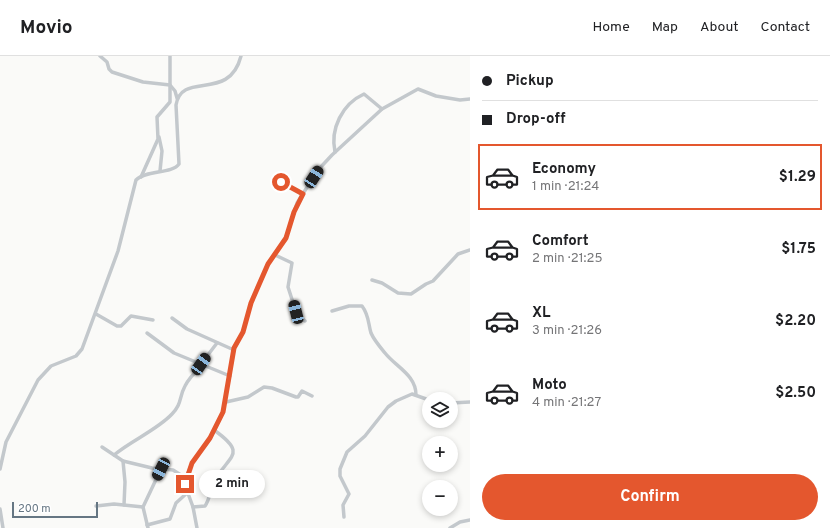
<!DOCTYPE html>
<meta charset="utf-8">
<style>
body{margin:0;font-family:Overpass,sans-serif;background:#f6f6f6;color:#202124;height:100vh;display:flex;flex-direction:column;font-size:15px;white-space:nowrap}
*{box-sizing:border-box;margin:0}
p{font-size:13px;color:#757577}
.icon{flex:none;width:22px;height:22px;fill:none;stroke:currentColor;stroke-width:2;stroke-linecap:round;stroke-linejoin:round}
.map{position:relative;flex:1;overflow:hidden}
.sheet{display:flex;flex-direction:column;background:#fff;width:360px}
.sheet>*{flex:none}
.guide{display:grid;align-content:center;height:88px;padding:0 12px;background:#fff}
.tools{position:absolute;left:422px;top:336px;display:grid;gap:8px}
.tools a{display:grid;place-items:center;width:36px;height:36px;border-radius:50%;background:#fff;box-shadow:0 2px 6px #0003;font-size:20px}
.scale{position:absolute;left:12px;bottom:10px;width:86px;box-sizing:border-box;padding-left:4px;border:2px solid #657683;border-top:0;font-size:11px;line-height:14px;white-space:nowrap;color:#657683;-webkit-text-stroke:3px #fff;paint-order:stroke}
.end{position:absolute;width:18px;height:18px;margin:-9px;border:5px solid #e4572e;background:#fff;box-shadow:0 0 0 2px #fff}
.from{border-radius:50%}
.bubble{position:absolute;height:28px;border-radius:14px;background:#fff;box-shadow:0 2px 6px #0003;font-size:13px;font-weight:700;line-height:28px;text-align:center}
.car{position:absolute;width:12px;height:24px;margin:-12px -6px;border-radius:5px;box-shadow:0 0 3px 1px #0007;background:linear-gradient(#222 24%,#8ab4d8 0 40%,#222 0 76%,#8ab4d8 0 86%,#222 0)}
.guide b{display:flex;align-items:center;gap:14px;height:38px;font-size:15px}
.guide b+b{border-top:1px solid #e0e0e0}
.guide i{width:10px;height:10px;background:#202124}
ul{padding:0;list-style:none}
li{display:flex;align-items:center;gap:12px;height:66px;margin:0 8px 6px;padding:0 4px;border:2px solid transparent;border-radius:0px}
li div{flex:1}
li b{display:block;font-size:15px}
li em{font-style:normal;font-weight:700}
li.current{border-color:#e4572e}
li>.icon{width:36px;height:36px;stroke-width:1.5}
.action{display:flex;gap:8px;margin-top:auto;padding:8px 12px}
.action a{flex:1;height:46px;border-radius:24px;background:#e4572e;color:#fff;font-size:16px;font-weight:700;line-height:46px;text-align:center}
header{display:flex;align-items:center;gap:24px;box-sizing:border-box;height:56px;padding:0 20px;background:#fff;border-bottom:1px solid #e0e0e0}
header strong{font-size:19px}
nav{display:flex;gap:22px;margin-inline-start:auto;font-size:14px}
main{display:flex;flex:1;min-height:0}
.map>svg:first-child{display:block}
</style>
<header>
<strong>Movio</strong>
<nav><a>Home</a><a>Map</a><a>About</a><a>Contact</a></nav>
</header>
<main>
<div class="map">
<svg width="470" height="472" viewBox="0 0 470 472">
<rect width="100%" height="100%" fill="#fafaf8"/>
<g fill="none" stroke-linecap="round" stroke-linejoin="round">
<g stroke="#c3c8cc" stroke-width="3.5">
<path d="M100 0 107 6 109 13 112 16 143 26 170 29 175 35 177 42"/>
<path d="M159 81 162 95 160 115"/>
<path d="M335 96C330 73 342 48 364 38L382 53"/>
<path d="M141 121 158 83 157 61 170 46V0"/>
<path d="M281 126 303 138"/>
<path d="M275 199 292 207 288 231 297 259 305 265"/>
<path d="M372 224 382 227 398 237 411 238 426 228 433 225 458 198 470 194"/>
<path d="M332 255 349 250H362C369 259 368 267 371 277 374 284 380 291 385 297 396 311 416 319 416 339"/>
<path d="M96 258 117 270H121L131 260 153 264"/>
<path d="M172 262 187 273 234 294"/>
<path d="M147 277 174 297 230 320"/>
<path d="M201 308 217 287"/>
<path d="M226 346 248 341 264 331 272 332 296 341H298L302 335 312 340"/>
<path d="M451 347 470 346"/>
<path d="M102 391 123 405 152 412 173 414 181 419 185 427"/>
<path d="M114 399C132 384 157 374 172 358 182 348 179 341 185 330 189 322 196 315 202 309"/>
<path d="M123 405 125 426 124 449"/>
<path d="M0 413 6 386 38 324 51 310 76 300 82 293 118 195 136 124C146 114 172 118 179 108L176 49C182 14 229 47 241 0"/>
<path d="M96 450 114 448 143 451"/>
<path d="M193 451 205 450C210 443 210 434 214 426 228 399 249 399 214 374"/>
<path d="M0 453 3 472"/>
<path d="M344 461 343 449 349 438 340 420V413L347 396 365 380 388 351 396 345 412 338 429 344"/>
<path d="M147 469 170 463 176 447 187 437"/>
<path d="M148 472 143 451 161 413"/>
<path d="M197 472 193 451 186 432V422L192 407 210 383 223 356 234 293 243 276 251 247 268 208 286 182 297 147 318 114 332 99 382 53 418 33 436 40 460 44 470 43"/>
<path d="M450 472 460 466 470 464"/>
</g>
</g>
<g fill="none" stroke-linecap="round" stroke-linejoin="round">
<path stroke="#e4572e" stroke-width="5" d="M185 428 192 407 210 382 223 356 234 292 243 276 251 247 268 208 286 182 294 156 303 138 281 126"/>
</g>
</svg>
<div class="tools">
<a><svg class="icon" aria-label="layers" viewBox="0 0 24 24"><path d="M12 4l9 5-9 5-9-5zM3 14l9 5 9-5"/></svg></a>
<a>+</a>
<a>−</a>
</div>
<div class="scale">200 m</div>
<i class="end from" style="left:281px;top:126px"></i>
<i class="end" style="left:185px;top:428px"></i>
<div class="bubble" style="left:199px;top:414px;width:66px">2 min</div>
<i class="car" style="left:314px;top:121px;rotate:33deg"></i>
<i class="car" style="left:296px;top:256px;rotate:346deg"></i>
<i class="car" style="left:201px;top:308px;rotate:35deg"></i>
<i class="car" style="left:161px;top:413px;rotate:207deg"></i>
</div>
<section class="sheet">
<div class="guide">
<b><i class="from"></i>Pickup</b>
<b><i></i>Drop-off</b>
</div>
<ul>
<li class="current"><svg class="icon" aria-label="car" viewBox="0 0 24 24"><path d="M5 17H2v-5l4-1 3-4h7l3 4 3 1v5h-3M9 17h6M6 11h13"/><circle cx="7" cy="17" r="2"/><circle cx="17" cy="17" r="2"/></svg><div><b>Economy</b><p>1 min · 21:24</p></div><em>$1.29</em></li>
<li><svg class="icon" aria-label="car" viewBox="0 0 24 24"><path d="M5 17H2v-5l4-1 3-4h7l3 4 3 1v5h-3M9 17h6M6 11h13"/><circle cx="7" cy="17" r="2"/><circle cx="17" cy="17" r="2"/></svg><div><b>Comfort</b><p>2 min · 21:25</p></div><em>$1.75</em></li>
<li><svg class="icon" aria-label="car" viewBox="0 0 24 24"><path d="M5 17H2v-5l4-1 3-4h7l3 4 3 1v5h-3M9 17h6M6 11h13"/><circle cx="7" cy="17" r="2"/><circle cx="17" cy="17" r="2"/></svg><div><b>XL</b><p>3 min · 21:26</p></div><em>$2.20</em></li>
<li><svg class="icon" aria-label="car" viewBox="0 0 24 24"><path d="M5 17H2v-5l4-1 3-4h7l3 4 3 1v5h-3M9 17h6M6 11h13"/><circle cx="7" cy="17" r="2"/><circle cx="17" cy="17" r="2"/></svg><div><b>Moto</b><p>4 min · 21:27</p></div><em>$2.50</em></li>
</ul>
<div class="action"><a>Confirm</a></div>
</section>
</main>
